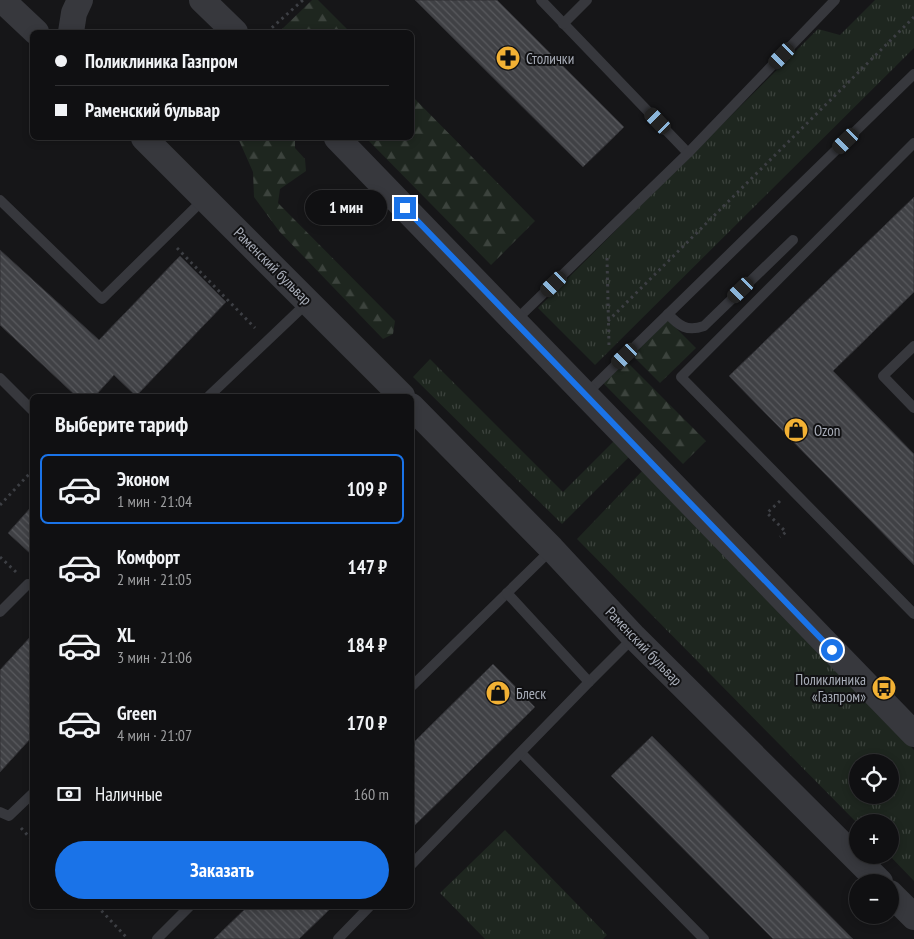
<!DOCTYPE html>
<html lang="ru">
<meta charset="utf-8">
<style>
body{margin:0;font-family:"PT Sans Narrow",sans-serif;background:#1e1e20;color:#f1f3f6;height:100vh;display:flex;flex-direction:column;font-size:19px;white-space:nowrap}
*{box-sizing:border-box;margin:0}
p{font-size:16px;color:#9c9d9f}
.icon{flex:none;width:28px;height:28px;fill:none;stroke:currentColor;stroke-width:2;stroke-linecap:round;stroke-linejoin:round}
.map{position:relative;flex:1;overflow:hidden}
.side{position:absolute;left:30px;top:394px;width:384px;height:515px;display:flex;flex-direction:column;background:#101012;border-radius:8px;box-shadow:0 2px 8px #0003,0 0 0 1px #303032}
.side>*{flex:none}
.banner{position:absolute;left:30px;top:30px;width:384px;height:110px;border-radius:8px;box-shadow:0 2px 8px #0003,0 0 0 1px #303032;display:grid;align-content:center;height:110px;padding:0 25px;background:#101012}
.controls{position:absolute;left:849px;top:754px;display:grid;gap:10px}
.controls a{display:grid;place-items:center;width:50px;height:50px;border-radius:50%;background:#101012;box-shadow:0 2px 8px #0003,0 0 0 1px #303032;font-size:25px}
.end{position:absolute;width:22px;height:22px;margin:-11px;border:6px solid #1a73e8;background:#fff;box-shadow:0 0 0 2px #fff}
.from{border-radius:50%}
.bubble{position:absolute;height:35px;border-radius:18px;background:#101012;box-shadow:0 2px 8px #0003,0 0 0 1px #303032;font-size:16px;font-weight:700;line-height:35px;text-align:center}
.car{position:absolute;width:15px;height:30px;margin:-15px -8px;border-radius:6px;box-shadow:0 0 4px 1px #0007;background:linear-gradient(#222 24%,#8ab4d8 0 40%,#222 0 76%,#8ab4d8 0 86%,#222 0)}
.banner b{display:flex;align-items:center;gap:18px;height:48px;font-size:19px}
.banner b+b{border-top:1px solid #303032}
.banner i{width:12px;height:12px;background:#f1f3f6}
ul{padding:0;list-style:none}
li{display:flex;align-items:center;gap:15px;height:70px;margin:0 10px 8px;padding:0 15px;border:2px solid transparent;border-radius:8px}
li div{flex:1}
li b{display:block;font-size:19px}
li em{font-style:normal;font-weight:700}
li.current{border-color:#1a73e8}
li>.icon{width:45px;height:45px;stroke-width:1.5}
h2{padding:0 25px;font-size:22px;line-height:60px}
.pay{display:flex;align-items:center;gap:12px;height:55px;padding:0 25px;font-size:19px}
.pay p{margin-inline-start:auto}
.cta{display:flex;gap:10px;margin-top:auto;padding:10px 25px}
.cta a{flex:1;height:58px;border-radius:30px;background:#1a73e8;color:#fff;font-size:20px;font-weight:700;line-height:58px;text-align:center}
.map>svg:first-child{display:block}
</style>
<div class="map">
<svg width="914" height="939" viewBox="0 0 914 939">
<defs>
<pattern id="grass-tufts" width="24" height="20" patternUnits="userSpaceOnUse" patternTransform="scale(1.25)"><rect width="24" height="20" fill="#1e261f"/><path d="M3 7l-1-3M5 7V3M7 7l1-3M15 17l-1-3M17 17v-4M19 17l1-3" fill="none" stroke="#3c433d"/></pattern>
<pattern id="forest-firs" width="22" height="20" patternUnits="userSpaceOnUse" patternTransform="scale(1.25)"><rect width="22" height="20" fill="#1e261f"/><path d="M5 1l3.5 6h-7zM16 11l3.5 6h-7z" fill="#3c433d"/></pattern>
<pattern id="building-back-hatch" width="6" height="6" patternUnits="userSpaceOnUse" patternTransform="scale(1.25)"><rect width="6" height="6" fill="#404145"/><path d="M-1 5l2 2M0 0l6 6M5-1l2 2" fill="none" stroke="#595a5e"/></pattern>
</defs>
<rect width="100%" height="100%" fill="#161618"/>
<g fill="url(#grass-tufts)" fill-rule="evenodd">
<path d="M875 0H914V48L595 365 538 308 818 29 840 35Z"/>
<path d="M430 359 563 492 616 439 632 454 562 524 413 377Z"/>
<path d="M644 469 914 750V881L889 855H890V822L857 823 577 539ZM858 762H890V795H858Z"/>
<path d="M505 830 607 935 603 939H485L440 893Z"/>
</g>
<g fill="url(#forest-firs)">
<path d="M312 0H318L350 32H279Z"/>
<path d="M411 95 535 221 491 265 366 138H411Z"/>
<path d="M238 138H295V148L305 159 306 171 280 189 278 203 395 321 393 334 383 339 279 231 254 197 253 172Z"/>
<path d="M668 320 696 348 660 383 632 355Z"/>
<path d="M626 361 706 441 683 464 603 383Z"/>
</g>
<g fill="url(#building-back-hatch)" stroke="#303034">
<path d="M415 0H497L624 127 583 167Z"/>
<path d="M914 197V292L833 371 914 454V565L729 376Z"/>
<path d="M0 250 99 340 180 256 226 302 136 396 114 375 95 396H76L0 325Z"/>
<path d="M32 506V555L8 533Z"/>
<path d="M32 635V737L0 772V670Z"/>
<path d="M493 664 535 707 411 829V745Z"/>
<path d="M652 736 853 939H773L611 776Z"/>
<path d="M248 906H333L299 939H214Z"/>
</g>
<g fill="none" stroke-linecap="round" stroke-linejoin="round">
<g stroke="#3d3f44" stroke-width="3" stroke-dasharray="2.5 4" stroke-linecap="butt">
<path d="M267 32 303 0"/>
<path d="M177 248 255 328"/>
<path d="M607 258 609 346"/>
<path d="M608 321 914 17"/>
<path d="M780 501 767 513 786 532 780 537"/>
<path d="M0 505 32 471"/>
<path d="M0 557 16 572"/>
<path d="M21 828 32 840"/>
<path d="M97 906 128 939"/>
</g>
<g stroke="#37383d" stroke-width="10">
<path d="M541 0 688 153"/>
<path d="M563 24 587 0"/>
<path d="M914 143 681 377 914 614"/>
<path d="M0 200 102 299 205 198"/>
<path d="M668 314C679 326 687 332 704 326L793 240"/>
<path d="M515 321 688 153 835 0"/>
<path d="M914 346 883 376 914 408"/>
<path d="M0 378 32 410"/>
<path d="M585 395 914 74"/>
<path d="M209 396 308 302"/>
<path d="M0 612 28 584"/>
<path d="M589 682 634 637"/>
<path d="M411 687 551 550"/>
<path d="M521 753 704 939"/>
<path d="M0 812 9 816 32 794"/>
<path d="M411 865 589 682 507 593"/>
<path d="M157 939 190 906"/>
<path d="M338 939 370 906"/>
</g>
<g stroke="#37383d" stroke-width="26">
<path d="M2 0 36 32"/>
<path d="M202 0 235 32"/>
<path d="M71 32 74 13 80 0"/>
<path d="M144 138 402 396"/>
<path d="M337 138 914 734"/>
<path d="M411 406 552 549 634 637 880 882"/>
<path d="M890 893 914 917"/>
</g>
</g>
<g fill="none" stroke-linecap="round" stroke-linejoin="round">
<path stroke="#1a73e8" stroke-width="6" d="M405 208 832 650"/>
</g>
<defs>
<symbol id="pharmacy-disc" viewBox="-11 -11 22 22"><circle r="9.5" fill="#f2b134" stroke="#111113"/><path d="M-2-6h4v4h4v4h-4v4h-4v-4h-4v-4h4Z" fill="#111"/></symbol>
<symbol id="shop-disc" viewBox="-11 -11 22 22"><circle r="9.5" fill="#f2b134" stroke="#111113"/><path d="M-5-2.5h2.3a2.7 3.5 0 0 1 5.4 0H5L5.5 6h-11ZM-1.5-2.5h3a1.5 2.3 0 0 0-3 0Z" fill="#111"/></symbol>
<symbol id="bus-disc" viewBox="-11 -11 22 22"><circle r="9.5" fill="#f2b134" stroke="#111113"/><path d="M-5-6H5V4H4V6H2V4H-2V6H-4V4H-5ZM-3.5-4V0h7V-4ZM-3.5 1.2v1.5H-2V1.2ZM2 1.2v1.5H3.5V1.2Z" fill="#111"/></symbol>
</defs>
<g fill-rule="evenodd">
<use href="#pharmacy-disc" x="494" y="44" width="28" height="28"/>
<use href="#shop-disc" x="782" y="416" width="28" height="28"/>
<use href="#bus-disc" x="870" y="674" width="28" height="28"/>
<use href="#shop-disc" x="484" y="679" width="28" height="28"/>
</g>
<g text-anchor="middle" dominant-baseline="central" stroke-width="4" stroke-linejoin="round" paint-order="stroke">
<g font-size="15" fill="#a8adb8" stroke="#111113" text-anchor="start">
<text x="526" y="58">Столички</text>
<text x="814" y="430">Ozon</text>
<text x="866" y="679" text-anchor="end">Поликлиника<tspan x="866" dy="17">«Газпром»</tspan></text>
<text x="516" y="693">Блеск</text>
</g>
<g font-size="15" fill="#a8adb8" stroke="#111113">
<text transform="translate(273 266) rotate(45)">Раменский бульвар</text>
<text transform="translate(644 646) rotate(46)">Раменский бульвар</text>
</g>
</g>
</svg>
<div class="controls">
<a><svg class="icon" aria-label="locate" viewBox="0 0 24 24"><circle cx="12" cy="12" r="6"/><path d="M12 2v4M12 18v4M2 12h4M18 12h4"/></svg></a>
<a>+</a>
<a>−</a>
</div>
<i class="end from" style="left:832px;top:650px"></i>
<i class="end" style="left:405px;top:208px"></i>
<div class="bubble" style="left:305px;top:190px;width:82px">1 мин</div>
<i class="car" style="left:782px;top:56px;rotate:224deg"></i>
<i class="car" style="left:658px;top:121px;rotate:316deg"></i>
<i class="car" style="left:846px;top:141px;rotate:226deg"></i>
<i class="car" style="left:554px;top:284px;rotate:226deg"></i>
<i class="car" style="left:741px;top:290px;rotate:226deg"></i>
<i class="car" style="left:625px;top:356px;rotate:226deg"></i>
<div class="banner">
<b><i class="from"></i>Поликлиника Газпром</b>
<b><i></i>Раменский бульвар</b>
</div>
<section class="side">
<h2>Выберите тариф</h2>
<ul>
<li class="current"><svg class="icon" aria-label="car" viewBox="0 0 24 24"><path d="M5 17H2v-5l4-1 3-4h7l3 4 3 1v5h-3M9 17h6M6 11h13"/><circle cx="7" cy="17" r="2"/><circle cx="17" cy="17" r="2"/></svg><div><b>Эконом</b><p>1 мин · 21:04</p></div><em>109 ₽</em></li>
<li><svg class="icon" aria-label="car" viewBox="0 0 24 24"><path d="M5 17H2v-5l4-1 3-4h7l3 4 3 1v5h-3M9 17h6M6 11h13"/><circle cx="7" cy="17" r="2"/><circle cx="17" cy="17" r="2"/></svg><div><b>Комфорт</b><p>2 мин · 21:05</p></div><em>147 ₽</em></li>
<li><svg class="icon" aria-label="car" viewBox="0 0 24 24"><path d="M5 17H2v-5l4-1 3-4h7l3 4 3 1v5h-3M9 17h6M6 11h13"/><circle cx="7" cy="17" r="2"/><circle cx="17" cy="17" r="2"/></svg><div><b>XL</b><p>3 мин · 21:06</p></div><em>184 ₽</em></li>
<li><svg class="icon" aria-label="car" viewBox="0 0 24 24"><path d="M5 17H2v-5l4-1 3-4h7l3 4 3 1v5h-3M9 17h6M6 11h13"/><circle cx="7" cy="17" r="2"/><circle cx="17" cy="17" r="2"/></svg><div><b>Green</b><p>4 мин · 21:07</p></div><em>170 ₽</em></li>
</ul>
<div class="pay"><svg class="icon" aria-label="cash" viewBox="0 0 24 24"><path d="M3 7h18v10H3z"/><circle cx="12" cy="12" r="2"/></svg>Наличные<p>160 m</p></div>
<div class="cta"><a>Заказать</a></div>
</section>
</div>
